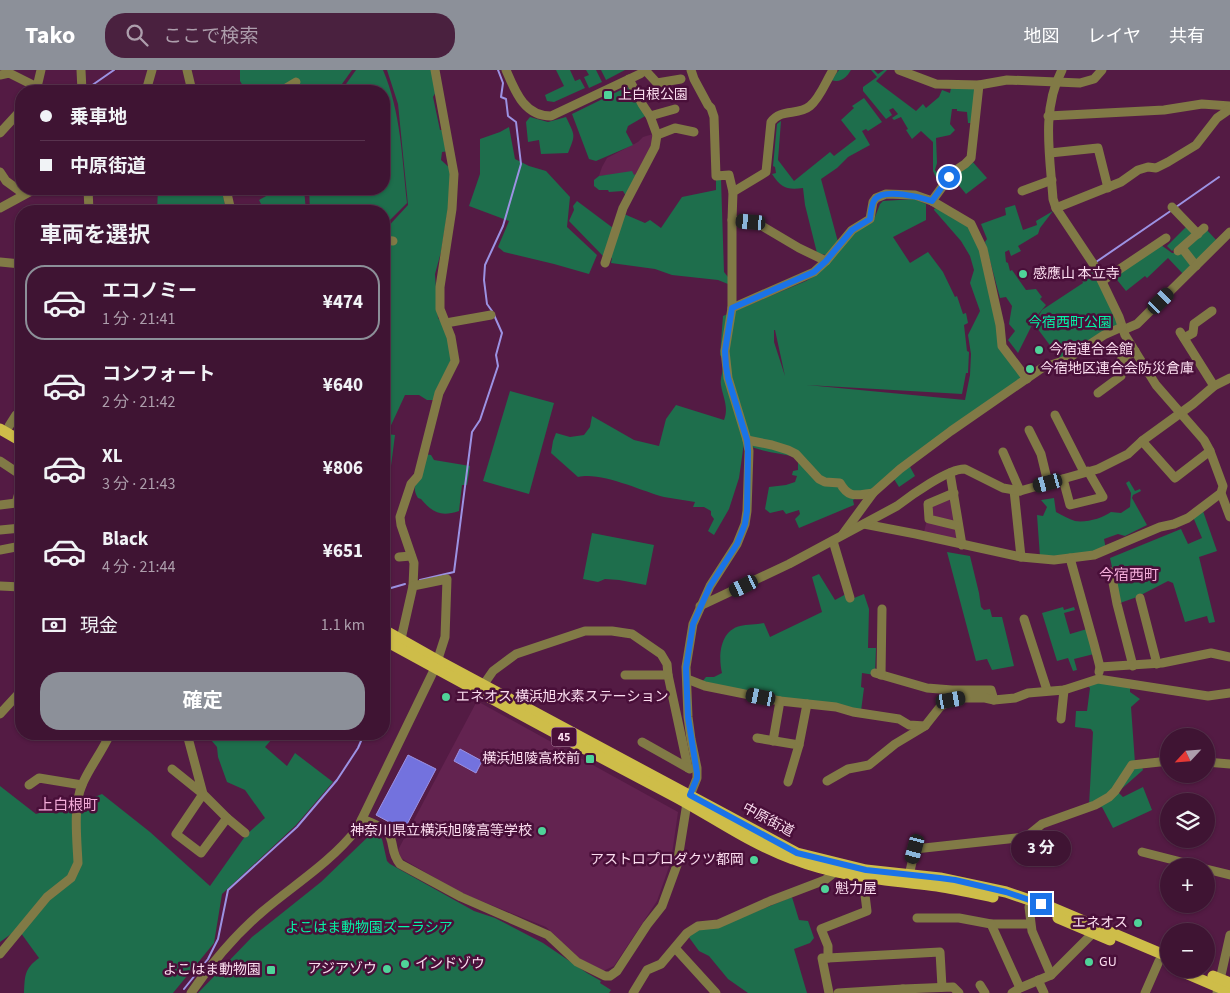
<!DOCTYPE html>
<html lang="ja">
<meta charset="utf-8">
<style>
body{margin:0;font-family:"Source Sans 3","Noto Sans JP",sans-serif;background:#4a213f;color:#f1f3f6;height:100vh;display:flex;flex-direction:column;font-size:19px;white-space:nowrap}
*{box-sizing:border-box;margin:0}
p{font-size:16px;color:#ad9eac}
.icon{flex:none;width:28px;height:28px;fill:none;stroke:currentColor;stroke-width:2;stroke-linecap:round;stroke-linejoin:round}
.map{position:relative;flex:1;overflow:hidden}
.drawer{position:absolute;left:15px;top:135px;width:375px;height:535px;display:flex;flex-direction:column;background:#3f1433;border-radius:20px;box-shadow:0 1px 4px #0004,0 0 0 1px #58334e}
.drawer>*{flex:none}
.hud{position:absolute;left:15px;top:15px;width:375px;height:110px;border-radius:20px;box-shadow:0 1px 4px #0004,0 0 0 1px #58334e;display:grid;align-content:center;height:110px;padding:0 25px;background:#3f1433}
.needle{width:32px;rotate:244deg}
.tools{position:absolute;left:1160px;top:658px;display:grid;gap:10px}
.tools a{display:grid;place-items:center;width:55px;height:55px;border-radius:50%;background:#3f1433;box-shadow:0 1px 4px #0004,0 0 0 1px #58334e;font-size:25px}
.end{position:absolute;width:22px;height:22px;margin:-11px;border:6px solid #1a73e8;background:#fff;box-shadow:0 0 0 2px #fff}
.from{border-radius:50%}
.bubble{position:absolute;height:35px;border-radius:18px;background:#3f1433;box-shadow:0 1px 4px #0004,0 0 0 1px #58334e;font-size:16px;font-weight:700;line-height:35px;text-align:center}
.car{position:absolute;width:15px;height:30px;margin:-15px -8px;border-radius:6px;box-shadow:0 0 4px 1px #0007;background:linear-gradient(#222 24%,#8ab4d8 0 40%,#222 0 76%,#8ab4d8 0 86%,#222 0)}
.hud b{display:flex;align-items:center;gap:18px;height:48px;font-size:19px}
.hud b+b{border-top:1px solid #58334e}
.hud i{width:12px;height:12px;background:#f1f3f6}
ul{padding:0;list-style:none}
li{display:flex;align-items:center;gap:15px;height:75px;margin:0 10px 8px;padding:0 15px;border:2px solid transparent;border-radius:20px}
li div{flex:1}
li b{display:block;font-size:19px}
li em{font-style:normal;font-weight:700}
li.active{border-color:#8c9099}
li>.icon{width:45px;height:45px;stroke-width:1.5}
h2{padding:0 25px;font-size:22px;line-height:60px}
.pay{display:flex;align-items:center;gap:12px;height:55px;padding:0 25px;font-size:19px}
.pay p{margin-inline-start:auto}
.cta{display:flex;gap:10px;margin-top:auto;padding:10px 25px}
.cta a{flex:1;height:58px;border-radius:20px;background:#8c9099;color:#fff;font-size:20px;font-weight:700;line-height:58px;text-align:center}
header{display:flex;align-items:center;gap:30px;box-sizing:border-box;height:70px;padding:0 25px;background:#8c9099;color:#fff}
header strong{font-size:24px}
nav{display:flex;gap:28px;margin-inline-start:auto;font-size:18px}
.search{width:350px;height:45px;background:#4a213f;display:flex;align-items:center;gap:12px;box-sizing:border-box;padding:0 18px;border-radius:20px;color:#ad9eac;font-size:19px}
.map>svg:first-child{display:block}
</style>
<header>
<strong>Tako</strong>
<div class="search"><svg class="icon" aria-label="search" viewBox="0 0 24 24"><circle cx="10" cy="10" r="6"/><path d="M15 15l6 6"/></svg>ここで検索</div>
<nav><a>地図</a><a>レイヤ</a><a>共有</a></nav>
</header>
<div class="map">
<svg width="1230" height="923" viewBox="0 0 1230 923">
<rect width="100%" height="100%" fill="#541b44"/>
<g fill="#632350">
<path d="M653 64 652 77 640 102 634 106 618 104 599 106 602 97 607 88 638 72 643 67Z"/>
<path d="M951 427 955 453 932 447 930 435Z"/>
<path d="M927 450 955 458 957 469 924 462Z"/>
<path d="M477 631 678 742 671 791 657 831 614 896 603 901 579 888 546 857 461 823 401 788 398 780Z"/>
</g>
<g fill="#1e6e4c" fill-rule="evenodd">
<path d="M240 0H352L337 21 310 20 293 11 275 21H246L240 11Z"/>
<path d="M356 0H383C401 42 402 88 407 133L384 156V141H310L309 119H384V21H341Z"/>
<path d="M387 0H434L437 20 433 27 440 60H446L449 81 442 82 441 90 452 100 453 108 441 182 435 204 438 248 449 261 453 285 433 330H427L419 325H405L387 364 395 365 391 396 387 398 386 411H384V161L408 135 398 34Z"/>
<path d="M556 0H570L575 11 580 9 585 18 554 32 547 31 545 25 564 16Z"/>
<path d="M586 0H596L602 12 589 18 584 7 589 5Z"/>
<path d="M601 0H625L606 10Z"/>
<path d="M839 0H851C846 8 841 13 831 10Z"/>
<path d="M871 0H874L878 4 884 0H887L876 11 916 41 923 34 926 38 939 27 942 20 950 23 951 18H977L974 53H968L967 42 957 41V39H952L950 54 955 60 950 65 936 68 937 93 935 100 944 110 939 114 933 101V72L921 61 912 69 906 60 908 59 901 47 894 50 892 48 898 44 893 38 889 40 892 45 886 49 863 21V17L877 7Z"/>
<path d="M627 17 631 19 647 45 628 56 626 62 633 75 596 91 589 89 572 44Z"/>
<path d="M864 28 882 52 868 61 866 59 862 61 870 75 848 87 837 98 821 109 838 172 826 185 817 183 805 135 803 118C787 120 781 118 772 104L776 103 775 97 773 96 777 54 781 51 778 90 794 111 830 82 834 86 856 69 841 50 854 38 852 36Z"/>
<path d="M530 47 548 52 566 47C575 66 576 64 568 83L541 84 539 70 528 72 526 52Z"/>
<path d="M509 57 515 89 529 96 546 101 570 127 567 157 597 185 589 204 554 194 504 182 498 177 509 151 469 136 480 104V69L500 62Z"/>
<path d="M971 90 987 108 966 124 953 108Z"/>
<path d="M632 101 634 105 640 102 626 126 623 121 609 122 608 120H599L594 116V110L599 106Z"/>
<path d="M716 109H721L724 202 728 207V214L718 210 672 205 655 199 611 193 612 188 603 186 569 151 574 140 573 136 577 131 617 161 624 144 645 153 650 150 661 158 682 127 716 120Z"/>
<path d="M158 119H222L226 141H157Z"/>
<path d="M267 119H304L306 141 272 138 261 134 259 130 268 125Z"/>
<path d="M914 129 926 134V150L893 167 910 193 928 182 943 202 955 227 957 226 963 244 966 243 968 253 964 255 967 281 969 282 968 303H966L962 324 807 315 965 330 970 305 971 284 968 265 980 241 970 213 974 200 970 186 961 171 934 140V139L936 138 970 158 980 176 998 256 1000 276 1021 307V310L909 395 915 406 899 417 894 409 853 430 854 435 799 458 795 449 800 444 799 440 786 444 783 440 770 443 765 439 769 417 786 415 795 412 797 406 792 405 793 401 798 400V388C779 382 761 383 744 373L739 408 729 439 714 465 708 461 714 449 711 445V441L704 437H693L695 432C685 430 674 429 664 427 642 421 600 401 578 407L551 383 553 371 556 363 570 367 584 365 590 357 592 346 634 370 659 376 666 349 676 335 724 350C729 337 723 328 721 315 719 305 728 295 720 285L723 246 806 211 818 204 833 189 855 161 873 152 880 134 883 131ZM774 260H775L785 306 774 272Z"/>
<path d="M1015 135 1023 160 1037 155 1036 151 1053 141 1040 158 1038 164 1018 176 1021 181 1011 186 1009 180 1005 182 1006 192 1008 193 1010 201 1012 200 1026 220 1036 219 1042 227 1040 229 1046 235 1036 247 1018 283 1008 270 1015 261 1009 254 1012 236 1006 227 1000 228 985 172 987 169 981 154 1006 145 1005 138Z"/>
<path d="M1187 156 1192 164 1172 181 1167 176Z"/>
<path d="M1206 159 1218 172 1198 192 1186 180Z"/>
<path d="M1161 175 1172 183H1182L1192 194 1184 205 1168 188 1147 208 1145 206 1126 221 1114 206Z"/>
<path d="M1094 200 1119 255 1061 290 1034 254 1042 240 1083 213 1082 210Z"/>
<path d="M510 321 554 333 529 424 483 411Z"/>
<path d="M425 384 431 385 434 390 470 396 467 415H462L459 441C441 447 433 443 421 429L418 428C409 415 420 398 425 384Z"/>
<path d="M1129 411 1135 421 1140 419 1141 421 1133 425 1132 428 1147 455 1125 466 1118 464 1104 469 1106 479 1094 483 1040 487 1037 445 1043 446 1047 437 1041 430 1054 428 1056 442C1062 445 1069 449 1075 451 1086 453 1103 448 1111 442L1121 443 1130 437 1131 423 1126 413Z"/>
<path d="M1203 441 1217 481 1199 487 1215 552 1209 553 1207 546 1185 552 1173 513 1168 511 1137 527 1120 533 1110 488 1181 459 1188 474 1202 468 1193 447Z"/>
<path d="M592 463 654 475 646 515 619 510 605 509 598 512 583 509Z"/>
<path d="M947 482 970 486 979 523 981 537 984 540 990 539 992 547H1002L1014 596 992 600 987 589 976 591Z"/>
<path d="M819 504 835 530 846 524 849 530 864 524 869 539 868 578H876L875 605 862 603 861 617 864 618 861 641 780 630 702 612 706 607H714L722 603C718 586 720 561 740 556 747 554 756 555 764 553L770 567 822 542 812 507Z"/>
<path d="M1063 537 1064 540 1074 537 1075 540 1064 543 1070 564 1087 559 1094 584 1074 589 1077 600 1073 601 1068 588 1057 591 1042 543Z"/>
<path d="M1098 611 1130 617V622L1140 629 1131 637 1135 693H1141L1143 700 1118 722 1123 727 1143 717 1152 740 1113 758 1102 737 1091 739 1089 736 1093 662 1091 659 1075 657 1076 641H1087L1090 618 1085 614Z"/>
<path d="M206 664H261L272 669 265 677 287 696 295 683 333 712 296 755 222 824 214 873 173 923H24C25 906 24 899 39 888L18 859 0 872V716L36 744C58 737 81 733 102 724L150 762 210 816 246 765 265 748 245 720 227 712 218 687 217 677Z"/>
<path d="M373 762 382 769 387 791 390 794 474 841 495 848 543 873 587 903 601 911 600 913 611 920 609 923H198L252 867 321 812Z"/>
<path d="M792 827 799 850 808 851 814 868 810 873 794 879 807 923H748L728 909 709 886 699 881 688 866 700 858 718 857Z"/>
</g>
<g fill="#7372de" stroke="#9c92e3">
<path d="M460 679 482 691 476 703 454 691Z"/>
<path d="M408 685 436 699 404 760 376 745Z"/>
</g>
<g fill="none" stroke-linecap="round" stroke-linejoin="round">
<g stroke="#9c92e3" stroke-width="2">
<path d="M91 16 114 0"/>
<path d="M1176 137 1219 107"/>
<path d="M1096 192 1172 140"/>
<path d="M492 241 487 234 484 210 485 195 503 156 521 94 516 52 508 46 506 29 501 27 503 13 498 0"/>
<path d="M420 510 454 502 472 362 480 350 498 296 496 285 502 263 494 245"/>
<path d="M384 520 405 514"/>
<path d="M184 919 208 889 218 869 228 820 297 757 337 710 358 678 364 664"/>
</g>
<g stroke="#817a46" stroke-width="9">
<path d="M81 0 82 21"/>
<path d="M187 0 192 21"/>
<path d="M506 0C515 21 524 46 551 46L640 4 645 0"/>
<path d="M645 0 657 13 681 9"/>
<path d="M691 0 694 9 708 35 711 38 714 47 716 106 729 105 733 122"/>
<path d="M899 0 936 14 979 15 1007 10 1080 13 1094 9 1102 0"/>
<path d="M1062 0C1041 39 1050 86 1053 129L1056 138 1094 195 1119 247 1125 265 1156 315 1204 370 1210 381 1223 416 1221 423 1230 447"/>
<path d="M0 5 9 3 37 17"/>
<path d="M34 21 37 17 41 0"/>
<path d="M146 21 152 0"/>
<path d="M281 21 296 12"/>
<path d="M650 46 675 39"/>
<path d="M1048 46 1164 40 1202 34 1230 36"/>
<path d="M0 63 21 40"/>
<path d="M657 65 675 58 694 62"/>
<path d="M1050 83 1098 78 1108 118"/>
<path d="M0 102 6 111 24 124"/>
<path d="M88 119 89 141"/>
<path d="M226 119 231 141"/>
<path d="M1022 121 1052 110"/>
<path d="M932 131 953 102 965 94 971 88 979 15"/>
<path d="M1172 137 1198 164"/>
<path d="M0 138 35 119"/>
<path d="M1056 138 1121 112 1138 100 1148 97 1156 98 1168 92 1196 75 1217 48 1230 39"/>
<path d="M732 150 751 152 762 156 799 178 826 191"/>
<path d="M384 170 393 171"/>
<path d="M1182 178 1196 196"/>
<path d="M1178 181 1204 158"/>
<path d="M0 192 21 194"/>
<path d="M605 193 623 138 655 77 657 65 650 46 642 34 629 9"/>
<path d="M1102 211 1166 168"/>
<path d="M732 238 814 202 826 191 852 160 870 149 873 132 876 128 886 124 915 125 932 131 971 154 983 179 1000 255 1002 276 1027 309"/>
<path d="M446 253 491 245"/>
<path d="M1123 260 1137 254 1230 162"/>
<path d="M1180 262 1214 316"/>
<path d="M1184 268 1193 263 1194 254 1212 241"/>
<path d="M1098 323 1121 306 1120 294 1121 290 1135 281"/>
<path d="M1055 345 1084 402"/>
<path d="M9 356 16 345"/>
<path d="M1029 360 1041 384 1048 413"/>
<path d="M747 370 772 375 788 380 796 384 819 409 825 412 840 413C849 429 856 425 873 423"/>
<path d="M1142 371 1175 408 1210 381"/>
<path d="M1003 382 1020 421"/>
<path d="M0 391 21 405"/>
<path d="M950 403 962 475"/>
<path d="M1063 409 1070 435 1103 427 1088 401"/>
<path d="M1014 420 1021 487"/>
<path d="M954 423 928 434 929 449 958 456"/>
<path d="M0 435 16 433 21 416"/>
<path d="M864 454 916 464 1021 487 1054 490 1094 485 1160 457 1174 454 1188 448 1221 423"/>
<path d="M0 460 21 458"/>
<path d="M843 464 873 423 900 399 951 361 1042 298 1066 290 1104 265 1122 257"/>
<path d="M833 471 850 528"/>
<path d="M0 480 21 476"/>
<path d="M399 487 411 486"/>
<path d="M1070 488 1094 574 1100 597 1099 602"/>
<path d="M1111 502 1117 534 1133 596"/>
<path d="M0 516 21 517"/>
<path d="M413 516 414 493 401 455 400 447 411 414 418 406 439 323 455 291 451 267 440 239V217L452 139 454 104 435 0"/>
<path d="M21 519 19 527 21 534"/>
<path d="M1140 528 1157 594"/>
<path d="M700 536 789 494 897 436C910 426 949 398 965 399L1003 418 1020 421 1098 399 1128 384 1142 371 1193 334 1214 316 1230 308"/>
<path d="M1024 549 1047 620"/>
<path d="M1100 597 1162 593 1211 583 1230 587"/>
<path d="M875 603 927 618 952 620H991L994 630 1015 628 1028 623 1064 620 1098 609 1208 626 1230 623"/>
<path d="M625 605H668L688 698"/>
<path d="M881 605 882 539"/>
<path d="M687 609 705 616 780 631 836 637 853 642 899 649 909 655 925 656"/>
<path d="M484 614 493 601 516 584 585 561H612L632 564 661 584 667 594 668 605"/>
<path d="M0 644 21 621"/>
<path d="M1061 649 1064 620"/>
<path d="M757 668 799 675"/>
<path d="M773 671 780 631"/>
<path d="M642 672 690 699"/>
<path d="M1206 692 1230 694"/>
<path d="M172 699 203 724 227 748 201 783 176 764 203 724 187 664"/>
<path d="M827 711 848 699 869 695 895 674 925 656 940 637 951 630 965 628H985L994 630"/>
<path d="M788 712 799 675 807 634"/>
<path d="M29 715 39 708 82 715"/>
<path d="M227 748 245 763"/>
<path d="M362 749C370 752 383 757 388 763 395 773 390 782 400 794L461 827 548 865 577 892 605 906H610L617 901 647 855 662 836 677 795 687 733 697 708V698L691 669 688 647 686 597 693 554 710 516 737 474 745 454 747 441 749 381 747 370 728 308 725 281 732 238V150L733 122 766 102 771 52C781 38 798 46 810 36 820 28 826 11 833 0"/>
<path d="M1142 782 1197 796"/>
<path d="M1206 799 1230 805"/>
<path d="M867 808 865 825 867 841 821 859 828 876V888L940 882 942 917"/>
<path d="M908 810 915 779 1026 767 1042 754 1095 735 1109 727 1115 721 1132 695 1169 691"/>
<path d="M1029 837 1032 861 1051 905"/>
<path d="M917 848H959L991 854H1030"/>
<path d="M991 854 1020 918"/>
<path d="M675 878 716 923"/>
<path d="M0 884 47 827 71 808 78 793C77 770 73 736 82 715 89 698 102 682 110 664"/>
<path d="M828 888H822L829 923"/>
<path d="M1038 910 1044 923"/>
<path d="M980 915 985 923"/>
<path d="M191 923C211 894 235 865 262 842 295 814 330 793 357 759L435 598 445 567 447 509 413 516 401 569"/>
<path d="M633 923 647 900 661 894 687 863 698 856 718 854 770 831 825 810 835 802"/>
<path d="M838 923 903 919"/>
<path d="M903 923V919L953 917 959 923"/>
<path d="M1012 923 1020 918 1051 905 1093 863"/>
<path d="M1145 923 1159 891"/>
<path d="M1217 923 1230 865"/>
</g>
<g stroke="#cebd49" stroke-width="11">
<path d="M0 359 21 371"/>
<path d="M384 560 437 590 797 783 866 800 940 808 1006 822 1053 838 1169 887"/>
<path d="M384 570C481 623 578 676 676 727 715 748 751 774 793 789 839 807 888 810 937 816 956 819 974 823 993 827"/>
<path d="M1058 848 1110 870"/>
<path d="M1176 899 1230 922"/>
<path d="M1213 906 1230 913"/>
</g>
</g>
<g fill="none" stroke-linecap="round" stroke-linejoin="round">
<path stroke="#1a73e8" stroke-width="6" d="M949 107 932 131C920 127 885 118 875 129 871 134 871 143 870 149L852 160 826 191 814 202 732 238 725 281 726 296 728 308 747 370 748 381 747 441 745 454 737 474 710 516 693 554 686 598 688 647 697 703V708L690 725 797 783 866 800 940 808 955 810 1006 822 1041 834"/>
</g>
<g fill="#4fd399" stroke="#490f39" stroke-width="2">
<rect x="603" y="20" width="10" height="10" rx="2.5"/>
<circle cx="1023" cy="204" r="5"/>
<circle cx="1039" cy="280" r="5"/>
<circle cx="1030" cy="299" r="5"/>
<circle cx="446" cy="627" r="5"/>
<rect x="585" y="684" width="10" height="10" rx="2.5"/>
<circle cx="542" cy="761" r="5"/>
<circle cx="754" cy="790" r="5"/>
<circle cx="825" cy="819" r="5"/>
<circle cx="1138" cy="853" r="5"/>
<circle cx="1089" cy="892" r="5"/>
<circle cx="405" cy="894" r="5"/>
<circle cx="387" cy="899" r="5"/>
<rect x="266" y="895" width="10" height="10" rx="2.5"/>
</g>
<g text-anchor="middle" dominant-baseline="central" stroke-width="5" stroke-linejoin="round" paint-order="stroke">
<rect fill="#490f39" stroke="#c69fb8" stroke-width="1" x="551.5" y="657.5" width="25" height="19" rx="4"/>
<g font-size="12" font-weight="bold" fill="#fbddef">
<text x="564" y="667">45</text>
</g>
<g font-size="14" fill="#fbddef" stroke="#490f39" text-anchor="start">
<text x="618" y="25">上白根公園</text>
<text x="1033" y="204">感應山 本立寺</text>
<text x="1049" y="280">今宿連合会館</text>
<text x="1040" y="299">今宿地区連合会防災倉庫</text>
<text x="456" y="627">エネオス 横浜旭水素ステーション</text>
<text x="580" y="689" text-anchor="end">横浜旭陵高校前</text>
<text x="532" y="761" text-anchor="end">神奈川県立横浜旭陵高等学校</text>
<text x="744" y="790" text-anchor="end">アストロプロダクツ都岡</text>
<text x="835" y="819">魁力屋</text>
<text x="1128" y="853" text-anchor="end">エネオス</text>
<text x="1099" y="892">GU</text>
<text x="415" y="894">インドゾウ</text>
<text x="377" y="899" text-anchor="end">アジアゾウ</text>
<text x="261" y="900" text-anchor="end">よこはま動物園</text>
</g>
<g font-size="14" fill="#04f3a4" stroke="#490f39">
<text x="1070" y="253">今宿西町公園</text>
<text x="369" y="858">よこはま動物園ズーラシア</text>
</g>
<g font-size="14" fill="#fbddef" stroke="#490f39">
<text transform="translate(768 750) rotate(28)">中原街道</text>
</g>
<g font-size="15" fill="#f4adda" stroke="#490f39">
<text x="1129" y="505">今宿西町</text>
<text x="68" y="735">上白根町</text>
</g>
</g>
</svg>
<div class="tools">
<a><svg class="needle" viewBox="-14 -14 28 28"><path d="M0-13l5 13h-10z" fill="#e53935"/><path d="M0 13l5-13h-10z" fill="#ad9eac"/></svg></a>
<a><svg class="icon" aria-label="layers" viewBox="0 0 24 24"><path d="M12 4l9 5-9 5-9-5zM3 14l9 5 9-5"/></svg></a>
<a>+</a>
<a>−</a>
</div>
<i class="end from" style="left:949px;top:107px"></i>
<i class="end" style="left:1041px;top:834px"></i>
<div class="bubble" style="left:1011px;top:761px;width:60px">3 分</div>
<i class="car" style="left:751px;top:152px;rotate:275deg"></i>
<i class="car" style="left:1161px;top:231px;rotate:45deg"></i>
<i class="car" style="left:1048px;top:413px;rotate:255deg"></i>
<i class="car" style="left:744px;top:516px;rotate:244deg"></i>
<i class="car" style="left:761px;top:627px;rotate:281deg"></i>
<i class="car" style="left:951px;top:630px;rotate:80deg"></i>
<i class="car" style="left:915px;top:779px;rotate:195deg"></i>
<div class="hud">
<b><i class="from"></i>乗車地</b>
<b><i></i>中原街道</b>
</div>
<section class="drawer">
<h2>車両を選択</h2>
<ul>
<li class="active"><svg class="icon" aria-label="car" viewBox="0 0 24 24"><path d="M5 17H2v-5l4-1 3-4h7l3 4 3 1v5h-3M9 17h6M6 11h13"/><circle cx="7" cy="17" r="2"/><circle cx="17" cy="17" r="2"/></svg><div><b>エコノミー</b><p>1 分 · 21:41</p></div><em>¥474</em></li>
<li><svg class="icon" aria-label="car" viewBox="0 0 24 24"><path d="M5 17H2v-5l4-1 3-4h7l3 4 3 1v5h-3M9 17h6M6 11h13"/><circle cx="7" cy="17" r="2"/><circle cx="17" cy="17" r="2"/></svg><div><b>コンフォート</b><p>2 分 · 21:42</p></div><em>¥640</em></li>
<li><svg class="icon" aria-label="car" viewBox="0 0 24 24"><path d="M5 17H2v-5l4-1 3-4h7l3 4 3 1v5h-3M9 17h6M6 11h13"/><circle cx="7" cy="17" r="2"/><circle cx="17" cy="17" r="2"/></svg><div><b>XL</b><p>3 分 · 21:43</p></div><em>¥806</em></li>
<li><svg class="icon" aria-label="car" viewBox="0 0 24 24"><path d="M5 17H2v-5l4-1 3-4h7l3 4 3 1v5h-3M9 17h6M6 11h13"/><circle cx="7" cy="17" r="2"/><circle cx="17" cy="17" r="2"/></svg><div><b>Black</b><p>4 分 · 21:44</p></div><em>¥651</em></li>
</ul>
<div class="pay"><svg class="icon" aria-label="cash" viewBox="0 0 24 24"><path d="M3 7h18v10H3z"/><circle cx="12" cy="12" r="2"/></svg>現金<p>1.1 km</p></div>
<div class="cta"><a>確定</a></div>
</section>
</div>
